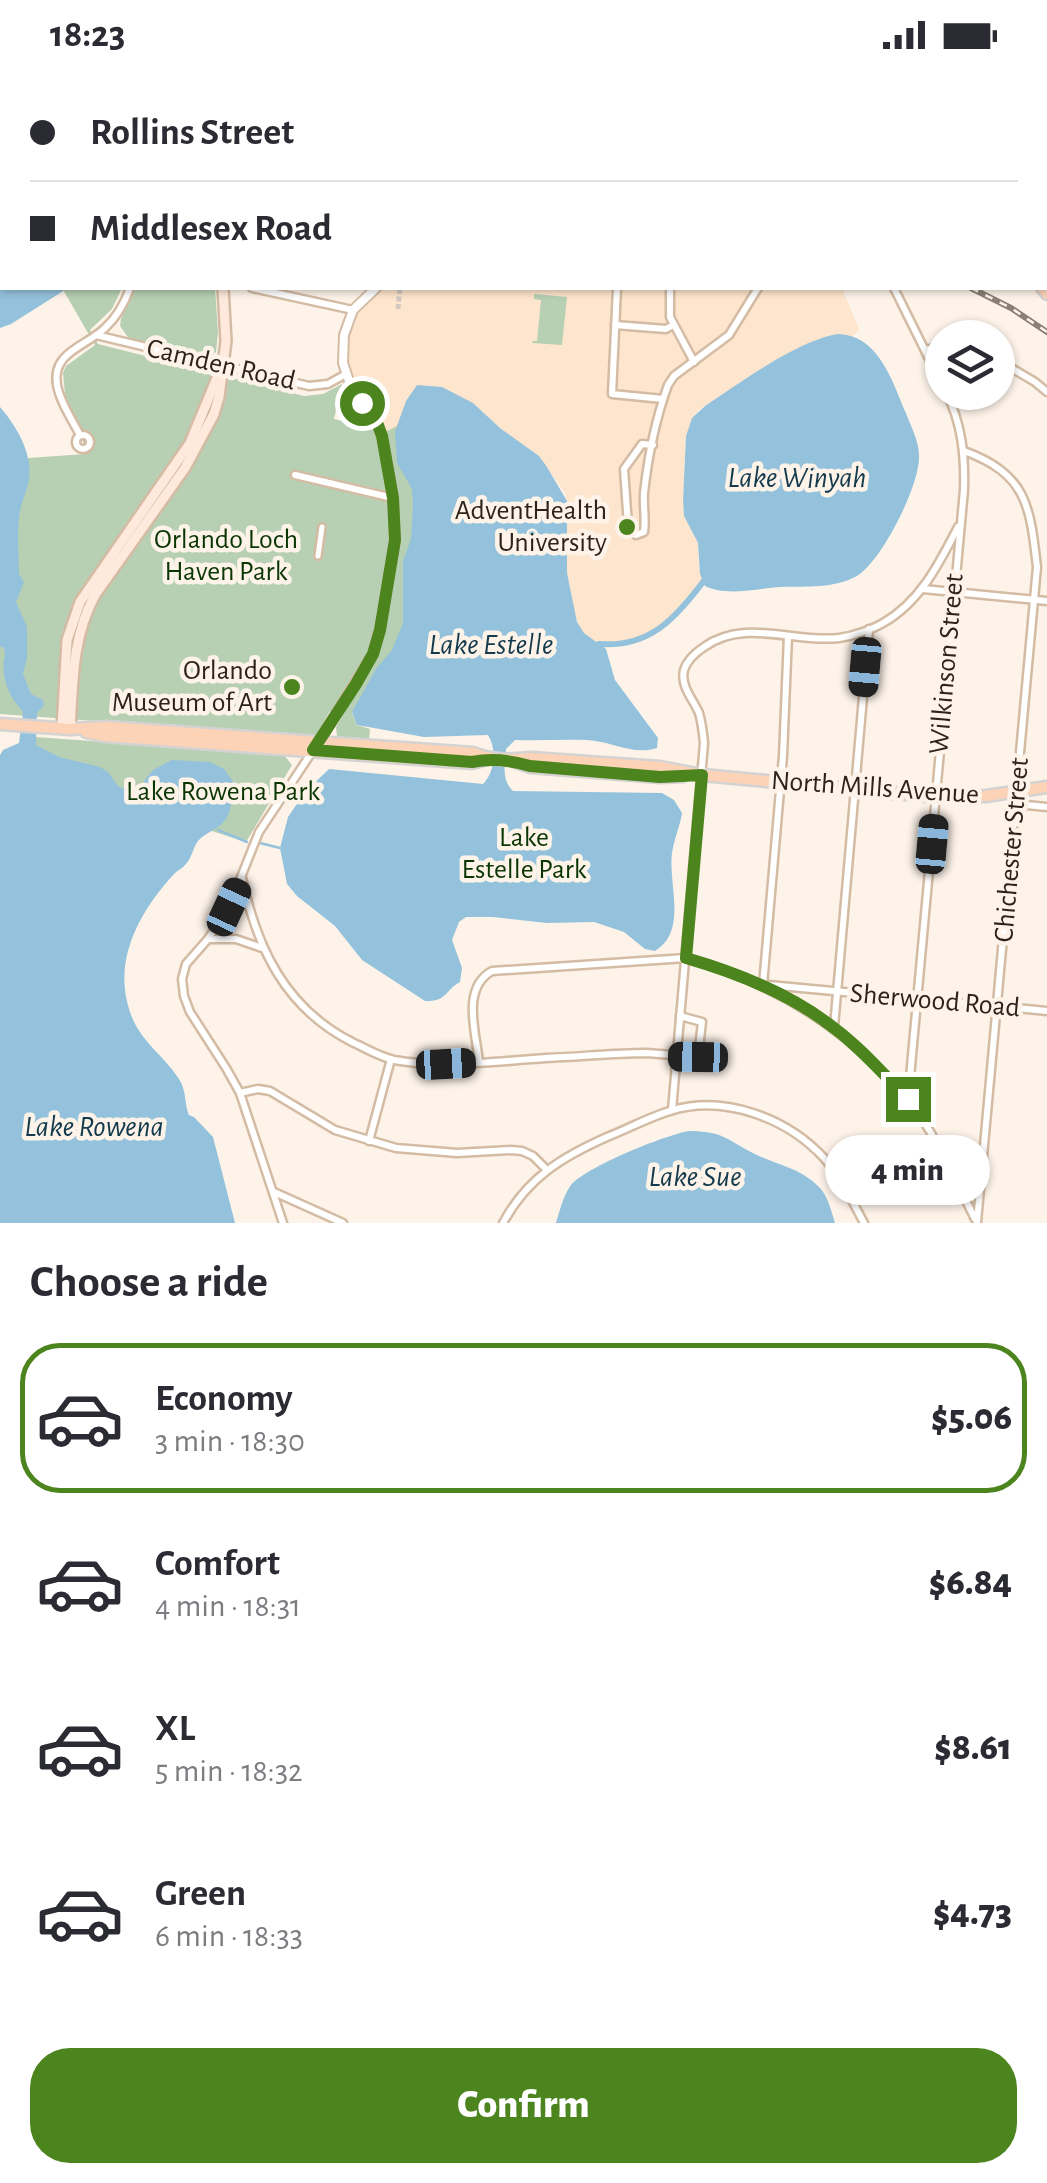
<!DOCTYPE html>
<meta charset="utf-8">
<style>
body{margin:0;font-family:"Alegreya Sans",sans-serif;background:#f2f2f3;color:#2b2b33;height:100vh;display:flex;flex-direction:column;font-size:38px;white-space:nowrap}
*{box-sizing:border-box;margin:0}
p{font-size:32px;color:#7c7c81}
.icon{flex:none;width:55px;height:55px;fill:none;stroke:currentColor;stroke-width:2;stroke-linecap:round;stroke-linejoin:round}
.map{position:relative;height:1153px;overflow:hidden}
.side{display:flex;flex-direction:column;background:#fff;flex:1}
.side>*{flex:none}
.top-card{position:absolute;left:0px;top:0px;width:1048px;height:220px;box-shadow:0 2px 8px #0004;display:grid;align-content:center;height:220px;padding:0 30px;background:#fff}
.fabs{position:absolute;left:925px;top:250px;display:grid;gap:20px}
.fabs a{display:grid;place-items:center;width:90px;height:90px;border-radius:50%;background:#fff;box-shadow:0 2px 8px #0004;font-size:50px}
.end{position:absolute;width:45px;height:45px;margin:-22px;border:12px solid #4c841d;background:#fff;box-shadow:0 0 0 5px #fff}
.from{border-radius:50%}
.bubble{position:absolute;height:70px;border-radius:35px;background:#fff;box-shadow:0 2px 8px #0004;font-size:32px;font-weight:800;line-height:70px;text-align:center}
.car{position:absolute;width:30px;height:60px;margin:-30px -15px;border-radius:12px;box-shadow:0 0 8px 2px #0007;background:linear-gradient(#222 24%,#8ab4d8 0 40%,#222 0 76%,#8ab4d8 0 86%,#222 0)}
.top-card b{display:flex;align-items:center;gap:35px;height:95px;font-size:38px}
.top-card b+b{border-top:2px solid #e1e1e2}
.top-card i{width:25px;height:25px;background:#2b2b33}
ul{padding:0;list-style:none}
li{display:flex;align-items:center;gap:30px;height:150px;margin:0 20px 15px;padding:0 10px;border:5px solid transparent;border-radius:40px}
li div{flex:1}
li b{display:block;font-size:38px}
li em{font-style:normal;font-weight:800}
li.current{border-color:#4c841d}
li>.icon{width:90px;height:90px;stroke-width:1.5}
h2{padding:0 30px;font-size:45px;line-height:120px}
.button{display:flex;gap:20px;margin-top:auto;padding:20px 30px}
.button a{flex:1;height:115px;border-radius:40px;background:#4c841d;color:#fff;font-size:40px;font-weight:800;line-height:115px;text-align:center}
.status{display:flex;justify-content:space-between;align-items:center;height:70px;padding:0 50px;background:#fff;direction:ltr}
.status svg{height:28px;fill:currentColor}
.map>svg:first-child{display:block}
</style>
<div class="status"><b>18:23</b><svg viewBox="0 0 49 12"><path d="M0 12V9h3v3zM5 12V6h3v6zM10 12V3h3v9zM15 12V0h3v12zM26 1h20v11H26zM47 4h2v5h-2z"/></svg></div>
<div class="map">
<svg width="1047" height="1153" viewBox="0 0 1047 1153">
<rect width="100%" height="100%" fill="#fdf3e9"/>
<g fill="#fee5cd">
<path d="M277 0H762V2H314Z"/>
<path d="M385 218H844V223L859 259 853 266 820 268 799 279 698 340 686 366 683 431 684 445 698 473 699 497 703 512 668 553 647 567 615 576 599 574 584 563 577 552 567 503V431L565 423 539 386 500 358 473 333 386 362 379 346 357 318 348 292 347 279 350 260 357 244 371 226Z"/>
</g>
<g fill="#b7cfb3">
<path d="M62 218H122L112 239 90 260 98 274 304 326 323 324 342 314 348 327H339L334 349 385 362 397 356 403 340 413 401 417 542 352 643 357 655 370 659 369 670 337 667 336 657 345 642 330 641 315 667 0 644V390L85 384 82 365 65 324 63 303 66 296 95 275Z"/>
<path d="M135 218H215L218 263 216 282 209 287H202L130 270 120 256 121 249Z"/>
<path d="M534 224 567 227 562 275 532 273 533 271H537L541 230 534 229Z"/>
<path d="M36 667 284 685 292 695 246 772 34 704Z"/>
</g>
<g fill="#94c2dc">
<path d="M0 103 2 104V218H68L11 254 0 258Z"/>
<path d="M838 264C878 265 892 310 905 341 910 354 919 371 919 385 921 413 882 491 857 506 833 519 807 516 781 517 758 518 727 527 705 516L700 504 698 473 684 446 683 431 686 366 692 348 705 336C740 313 798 270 838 264Z"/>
<path d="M417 315 442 317 473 333 500 358 539 386 547 397 567 431V503L577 552 584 563 606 579 615 610 658 668 657 678C633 686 611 671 587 670 563 669 539 671 515 670L506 679C505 693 501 710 513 721L662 723 674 730 682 743C680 756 674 769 672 783 668 815 688 861 655 881L645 879 624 862 594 852 547 853 493 847H466L459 852 452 870 462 898 460 912C445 920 447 932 425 931L362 890 335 856 297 826 287 814 280 778 288 747 305 722 329 699 483 714C495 702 497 679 488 665L424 667 357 655 352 642 376 599 392 580 403 553V491L411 469 413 434 412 419 397 393 395 362 406 331Z"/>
<path d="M0 337C16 355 33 384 29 409 27 423 20 434 19 448 17 467 19 486 19 504L24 512 16 532 27 557V588L23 604 31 624 43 630 44 635 37 643 36 675 59 687 100 697 108 702 118 716 130 722 137 720 153 700 172 690 210 692 224 699 234 713C232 723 232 734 229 743 223 758 212 759 201 768 193 774 193 787 186 794 183 798 178 800 174 804 140 841 112 890 130 942 140 972 163 984 179 1009 187 1021 184 1034 189 1045L194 1047 213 1067 235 1153H0V685L3 680 19 673 23 642C8 625 0 607 5 585L4 578 0 576Z"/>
<path d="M689 1061C723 1061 727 1070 755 1084 777 1095 801 1098 819 1117 828 1126 831 1140 835 1153H556C560 1140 563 1126 571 1115 586 1097 665 1065 689 1061Z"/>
</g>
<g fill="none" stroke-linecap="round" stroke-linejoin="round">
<g stroke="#94c2dc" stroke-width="2.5">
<path d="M218 760 247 772"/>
<path d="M260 773 280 778"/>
</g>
<path stroke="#94c2dc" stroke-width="6" d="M599 574C649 578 675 549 703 512"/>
<path stroke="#d3c9c0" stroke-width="5" stroke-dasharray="5 2.5" stroke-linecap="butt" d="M398 239 400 218"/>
<defs>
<path id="pedestrian" d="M318 486 322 457"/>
<g id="minor">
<path d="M281 2V0"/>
<path d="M365 2 366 0"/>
<path d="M454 2V0"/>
<path d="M604 2 605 0"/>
<path d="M679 2V0"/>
<path d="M766 2V0"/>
<path d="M855 2V0"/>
<path d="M901 2V0"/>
<path d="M1045 97 1047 99"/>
<path d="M252 218 353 240"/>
<path d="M617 218 612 324 663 329"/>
<path d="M670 218V247L694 292"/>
<path d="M894 218 942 315"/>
<path d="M615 255 666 259 673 255"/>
<path d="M96 265 309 316 328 314 346 304"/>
<path d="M925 280 942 276"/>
<path d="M998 290 1035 312 1047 322"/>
<circle cx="83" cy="372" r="7"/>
<path d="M80 365C72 350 60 332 57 315 51 282 87 276 105 258 117 247 125 232 130 218"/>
<path d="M653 375 642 374 624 399 628 455 629 460 636 465 644 462C646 449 643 436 644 423 648 387 656 348 668 315L674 306 729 265 758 218"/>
<path d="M964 381C1027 404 1030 436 1037 497L977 1152"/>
<path d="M295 405 393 428"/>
<path d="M923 519 1047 531"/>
<path d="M1016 734 1047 737"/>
<path d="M242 808C257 878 285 938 352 972 365 978 380 987 394 990 444 999 497 991 546 988 579 987 612 983 645 983 663 984 680 986 698 987L702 952 680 946"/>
<path d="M209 869H236L262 878"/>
<path d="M763 915 783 686 788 566"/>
<path d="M769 915 1047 941"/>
<path d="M834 957 869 559"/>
<path d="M479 992C476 963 461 918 492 901L686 888C761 909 827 945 881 1001 890 1010 900 1019 908 1029 936 1065 955 1109 975 1149"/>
<path d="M240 1023 258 1019 270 1021 335 1060 396 1078 457 1083 511 1080 522 1081 533 1086 546 1099"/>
<path d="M908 1029 964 420C965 385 962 354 946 322"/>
<path d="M672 1040 704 673C703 663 702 653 699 643 693 629 680 616 684 600 687 590 695 583 704 577 744 548 793 573 839 568 853 566 871 560 883 553 920 532 939 494 958 457"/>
<path d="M369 1071 391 989"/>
<path d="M274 1122 343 1153"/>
<path d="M283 1153 240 1023 226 998 190 942 184 926 182 909 186 894 208 869 229 837 259 762 312 682"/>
<path d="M503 1153C527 1108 562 1087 607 1067 628 1059 649 1047 670 1041 724 1024 787 1048 824 1088 841 1107 852 1131 864 1153"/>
</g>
<g id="tertiary">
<path d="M530 2V0"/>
<path d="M1045 43H1047"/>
<path d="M0 86 2 87"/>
<path d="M318 673 373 584 381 554 395 470 393 428 382 366 376 350 351 317 343 293 344 265 353 240 376 218"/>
</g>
<g id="secondary">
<path d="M198 2V0"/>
<path d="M208 2 209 0"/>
<path d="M62 658 67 570 80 532 190 373 219 303"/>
<path d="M70 659C73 612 72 567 95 525L185 398 214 344 219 327 226 271 223 218"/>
</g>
<g id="primary">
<path d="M89 0 173 2"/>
<path d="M1042 218 1047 224"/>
<path d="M0 654 70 659 107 657 473 683C493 691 510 690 531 688L660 697 702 705 936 727 986 726 1047 717"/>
<path d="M86 662 105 666 472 693 487 689"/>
<path d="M516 692 530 697 660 707 683 706"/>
</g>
</defs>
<use href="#pedestrian" stroke="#d4bca4" stroke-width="10"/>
<use href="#minor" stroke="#d4bca4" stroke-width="11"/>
<use href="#tertiary" stroke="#d4bca4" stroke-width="12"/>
<use href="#secondary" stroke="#d4bca4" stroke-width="14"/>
<use href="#primary" stroke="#d5d3d1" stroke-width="15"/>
<use href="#pedestrian" stroke="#fff" stroke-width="5"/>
<use href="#minor" stroke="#fff" stroke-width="6"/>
<use href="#tertiary" stroke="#fff" stroke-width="8"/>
<use href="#secondary" stroke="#fee9dc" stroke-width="9"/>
<use href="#primary" stroke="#fdd3b8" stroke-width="10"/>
<defs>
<g id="rail">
<path d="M0 38H2"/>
<path d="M971 218 1011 238 1047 262"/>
</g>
</defs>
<use href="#rail" stroke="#8a8077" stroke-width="6"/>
<use href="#rail" stroke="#fdf3e9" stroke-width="2.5" stroke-dasharray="8" stroke-linecap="butt"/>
</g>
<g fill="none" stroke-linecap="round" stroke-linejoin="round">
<path stroke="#4c841d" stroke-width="12" d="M362 333 376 350 382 366 393 428 395 470 380 560 373 584 356 614 313 680 472 692C493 688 510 690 530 696L660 707 702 705 686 888C738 903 791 924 834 958 861 978 884 1005 908 1029"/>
</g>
<g fill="#4c841d" stroke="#fdf3e9" stroke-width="4">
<circle cx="627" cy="457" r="10"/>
<circle cx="292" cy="617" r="10"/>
</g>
<g text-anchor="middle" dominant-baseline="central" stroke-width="9" stroke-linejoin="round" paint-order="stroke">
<g font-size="28" fill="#2d231a" stroke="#fdf3e9">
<text transform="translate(221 295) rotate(13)">Camden Road</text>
<text transform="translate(947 594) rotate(-85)">Wilkinson Street</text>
<text transform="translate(875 718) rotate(4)">North Mills Avenue</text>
<text transform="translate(1012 780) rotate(-85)">Chichester Street</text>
<text transform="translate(935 931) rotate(5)">Sherwood Road</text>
</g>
<g font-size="28" fill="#2d231a" stroke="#fdf3e9" text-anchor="end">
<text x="607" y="441">AdventHealth<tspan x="607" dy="32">University</tspan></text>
<text x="272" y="601">Orlando<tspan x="272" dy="32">Museum of Art</tspan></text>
</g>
<g font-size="28" fill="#0a3604" stroke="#fdf3e9">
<text x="226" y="470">Orlando Loch<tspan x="226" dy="32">Haven Park</tspan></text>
<text x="223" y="722">Lake Rowena Park</text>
<text x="524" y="768">Lake<tspan x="524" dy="32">Estelle Park</tspan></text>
</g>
<g font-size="30" font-style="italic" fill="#143b4d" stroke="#fdf3e9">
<text x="797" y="408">Lake Winyah</text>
<text x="491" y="575">Lake Estelle</text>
<text x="94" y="1057">Lake Rowena</text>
<text x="695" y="1107">Lake Sue</text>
</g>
</g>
</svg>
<div class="fabs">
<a><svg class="icon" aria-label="layers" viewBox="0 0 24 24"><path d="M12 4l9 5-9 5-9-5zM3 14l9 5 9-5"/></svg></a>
</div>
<i class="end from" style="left:362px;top:333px"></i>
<i class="end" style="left:908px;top:1029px"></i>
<div class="bubble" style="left:825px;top:1065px;width:165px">4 min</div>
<i class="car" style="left:865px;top:597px;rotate:185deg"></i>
<i class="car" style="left:932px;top:774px;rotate:5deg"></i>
<i class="car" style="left:229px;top:837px;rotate:25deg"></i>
<i class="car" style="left:698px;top:987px;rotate:271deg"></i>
<i class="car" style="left:446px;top:994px;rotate:87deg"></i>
<div class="top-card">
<b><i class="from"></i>Rollins Street</b>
<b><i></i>Middlesex Road</b>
</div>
</div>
<section class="side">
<h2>Choose a ride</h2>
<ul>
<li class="current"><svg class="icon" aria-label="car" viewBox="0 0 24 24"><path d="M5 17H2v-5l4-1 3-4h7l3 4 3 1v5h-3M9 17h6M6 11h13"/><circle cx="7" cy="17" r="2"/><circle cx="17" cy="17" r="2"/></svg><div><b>Economy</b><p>3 min · 18:30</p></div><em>$5.06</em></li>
<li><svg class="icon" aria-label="car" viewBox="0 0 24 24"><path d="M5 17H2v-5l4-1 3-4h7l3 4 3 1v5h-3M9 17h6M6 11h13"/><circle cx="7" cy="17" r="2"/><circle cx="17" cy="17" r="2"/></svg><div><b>Comfort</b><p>4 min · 18:31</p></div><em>$6.84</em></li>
<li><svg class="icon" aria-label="car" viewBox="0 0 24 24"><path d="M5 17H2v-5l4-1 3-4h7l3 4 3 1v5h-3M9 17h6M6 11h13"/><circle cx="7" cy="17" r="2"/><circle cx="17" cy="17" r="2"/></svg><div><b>XL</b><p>5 min · 18:32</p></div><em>$8.61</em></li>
<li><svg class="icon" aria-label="car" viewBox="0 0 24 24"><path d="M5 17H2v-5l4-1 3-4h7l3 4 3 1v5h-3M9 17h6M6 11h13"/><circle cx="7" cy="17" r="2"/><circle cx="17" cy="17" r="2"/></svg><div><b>Green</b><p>6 min · 18:33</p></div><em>$4.73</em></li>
</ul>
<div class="button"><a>Confirm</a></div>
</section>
